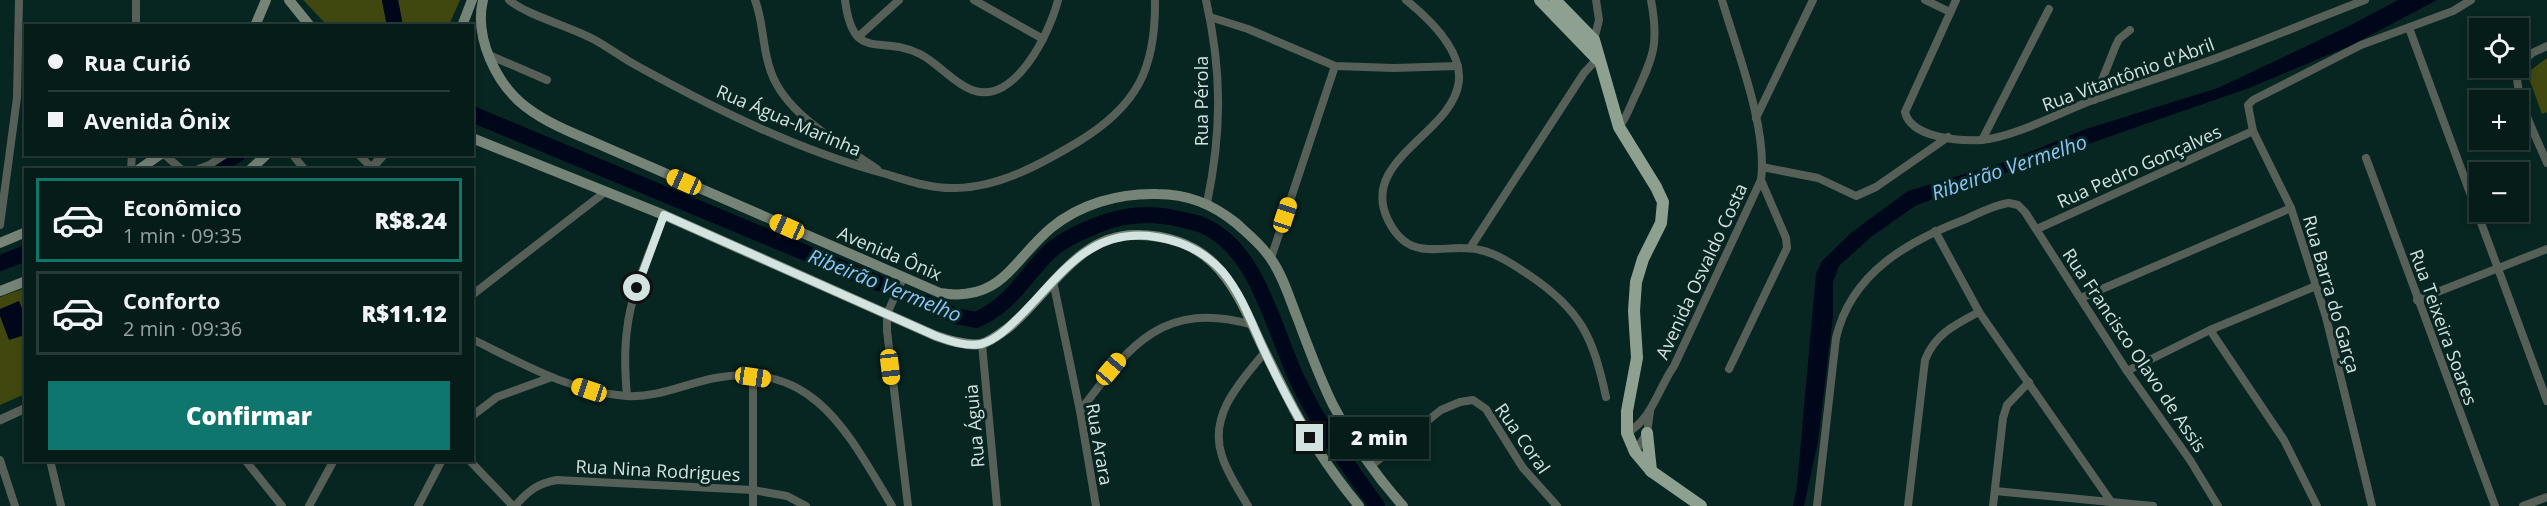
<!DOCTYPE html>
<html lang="pt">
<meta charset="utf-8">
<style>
body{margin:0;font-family:"Open Sans",sans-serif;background:#132926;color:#f1f3f6;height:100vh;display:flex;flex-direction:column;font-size:22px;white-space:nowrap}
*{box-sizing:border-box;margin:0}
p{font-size:20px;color:#97a1a2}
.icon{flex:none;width:33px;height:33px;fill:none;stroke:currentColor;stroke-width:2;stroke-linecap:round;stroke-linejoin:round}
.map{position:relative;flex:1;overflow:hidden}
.drawer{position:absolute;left:24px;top:168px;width:450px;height:294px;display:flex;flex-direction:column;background:#051c19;border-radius:0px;box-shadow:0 3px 9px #0003,0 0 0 2px #263a38}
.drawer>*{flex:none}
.top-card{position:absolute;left:24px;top:24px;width:450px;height:132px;border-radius:0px;box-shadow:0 3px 9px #0003,0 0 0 2px #263a38;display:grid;align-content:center;height:132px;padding:0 24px;background:#051c19}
.controls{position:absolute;left:2469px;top:18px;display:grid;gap:12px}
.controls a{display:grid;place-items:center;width:60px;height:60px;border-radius:0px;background:#051c19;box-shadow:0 3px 9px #0003,0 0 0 2px #263a38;font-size:30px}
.end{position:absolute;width:27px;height:27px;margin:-14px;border:8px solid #d3e3e0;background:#111;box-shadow:0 0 0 3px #111}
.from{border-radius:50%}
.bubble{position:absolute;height:42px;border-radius:0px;background:#051c19;box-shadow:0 3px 9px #0003,0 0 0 2px #263a38;font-size:20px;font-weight:800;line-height:42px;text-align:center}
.car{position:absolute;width:18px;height:36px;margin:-18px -9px;border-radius:8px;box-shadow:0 0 4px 2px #0007;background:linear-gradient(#f5c518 24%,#345 0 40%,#f5c518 0 76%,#345 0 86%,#f5c518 0)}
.top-card b{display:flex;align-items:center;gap:21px;height:57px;font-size:22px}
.top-card b+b{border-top:2px solid #263a38}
.top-card i{width:15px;height:15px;background:#f1f3f6}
ul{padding:10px 0 0;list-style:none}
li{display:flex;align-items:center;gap:18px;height:84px;margin:0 12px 9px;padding:0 12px;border:3px solid #263a38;border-radius:0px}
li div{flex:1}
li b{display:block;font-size:22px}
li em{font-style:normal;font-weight:800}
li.current{border-color:#0f766e}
li>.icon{width:54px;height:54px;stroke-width:1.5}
.primary-button{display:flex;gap:12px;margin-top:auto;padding:12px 24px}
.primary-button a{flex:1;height:69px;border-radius:0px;background:#0f766e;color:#fff;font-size:24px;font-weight:800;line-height:69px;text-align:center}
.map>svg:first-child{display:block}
</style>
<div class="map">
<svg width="2547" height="506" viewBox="0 0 2547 506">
<rect width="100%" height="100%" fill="#072521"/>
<g fill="#40480f">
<path d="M303 0H460L449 25 328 26Z"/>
<path d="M2547 58V112L2542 114 2527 73Z"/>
<path d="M25 288V394L0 405V297Z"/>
</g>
<g fill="#00071b">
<path d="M2398 0H2437L2352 45 2249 88 1950 192 1915 206 1871 237 1839 266 1833 282V316L1818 441 1804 506H1793L1797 486 1816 274 1822 261 1852 232 1908 191 2008 161 2086 129 2218 88 2347 27Z"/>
<path d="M19 301 25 316V335L9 340 0 316V309Z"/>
</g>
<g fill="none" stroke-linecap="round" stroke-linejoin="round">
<path stroke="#00071b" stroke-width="10" d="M878 283 926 303"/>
<g stroke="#00071b" stroke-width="16">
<path d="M390 0 395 26"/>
<path d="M472 114 878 283"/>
<path d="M212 170 238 154"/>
<path d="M0 263 26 253"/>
<path d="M926 303 956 316 976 320C1011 305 1023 278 1048 253 1060 241 1080 232 1095 226 1123 214 1151 212 1179 219 1187 221 1195 222 1202 225 1258 248 1273 329 1297 379 1318 424 1348 466 1377 506"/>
</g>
<g stroke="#576058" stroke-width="8">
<path d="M136 0V26"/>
<path d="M509 0C528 16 570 26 595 40 611 49 625 60 641 68 719 111 800 151 886 174 909 181 932 189 956 188 1000 187 1041 164 1078 142 1137 106 1156 69 1155 0"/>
<path d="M755 0C764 23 762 49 771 72 786 115 841 144 877 169"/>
<path d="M845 0C853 64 880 34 920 54 938 63 953 83 972 90 1015 106 1050 32 1058 0"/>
<path d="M974 0 1043 39"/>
<path d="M1206 0C1222 71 1222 131 1207 203"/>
<path d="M1406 0C1552 118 1346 135 1388 220 1411 267 1446 241 1480 250 1498 254 1514 265 1529 275 1581 310 1593 337 1606 397"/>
<path d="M1925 0 1950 12"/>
<path d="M1956 0 1905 112C1911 138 1959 141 1981 140 2014 138 2064 110 2096 99 2141 83 2186 70 2230 53 2275 36 2320 17 2365 0"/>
<path d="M1210 17 1248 29 1335 66 1394 68 1458 66"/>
<path d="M2409 28 2547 401"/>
<path d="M858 37 899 0"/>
<path d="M1594 40 1599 20 1596 0"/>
<path d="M489 55 547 80"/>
<path d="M2518 67 2532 53 2547 46"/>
<path d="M2518 68C2512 93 2537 138 2547 163"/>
<path d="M2094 100 2116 45 2119 39 2130 30"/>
<path d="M1756 118 1813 0"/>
<path d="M1619 127C1627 117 1630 106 1636 94 1654 55 1659 43 1651 0"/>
<path d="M1982 140 2049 9"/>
<path d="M164 154 182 170"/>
<path d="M292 154 305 170"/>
<path d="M358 154 372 168"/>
<path d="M2366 158 2495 506"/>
<path d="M1762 167 1818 178 1856 196 1876 187 1948 137"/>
<path d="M131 170 132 154"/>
<path d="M196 170 209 165 226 154"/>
<path d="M0 225 17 98 19 0"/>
<path d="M2037 229 2253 131"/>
<path d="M1935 231 1979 312 2112 503"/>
<path d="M1470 248 1584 73 1597 59"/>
<path d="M1271 258 1335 66"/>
<path d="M903 278 887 314V331L908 506"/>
<path d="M1053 281 1080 411 1096 506"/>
<path d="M472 295 605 192"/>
<path d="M2081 298 2291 208"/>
<path d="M2417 300 2547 249"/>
<path d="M2210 330 2284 440 2317 506"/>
<path d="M472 339C521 363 571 392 626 396 658 398 684 384 715 378 814 359 849 435 892 506"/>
<path d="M982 344 997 506"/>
<path d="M1729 369 1787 248 1786 238 1761 180"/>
<path d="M2127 371 2210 330 2316 286"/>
<path d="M627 396C625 374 624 352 627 330 631 291 650 253 664 215"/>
<path d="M1080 411C1129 346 1163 299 1253 325"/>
<path d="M472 416 497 397 552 377"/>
<path d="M1627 433C1652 419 1658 389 1674 366L1761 180C1768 129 1737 51 1722 0"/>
<path d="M1635 452 1647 433 1650 412"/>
<path d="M0 460 15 506"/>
<path d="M50 460 61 506"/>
<path d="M245 460 282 506"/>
<path d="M469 460 513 506"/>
<path d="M1371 466 1441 410 1460 402 1473 400 1486 409 1523 468 1557 506"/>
<path d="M1995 491 2153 506"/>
<path d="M309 506 334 460"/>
<path d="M418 506 442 460"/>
<path d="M515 506C528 491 538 483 557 480L753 490 787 496 806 506"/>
<path d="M753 506V377"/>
<path d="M1248 506C1239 490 1227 473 1222 456 1208 415 1241 381 1265 352"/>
<path d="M1817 506 1836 338C1851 273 1908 241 1966 219 1979 213 1994 205 2009 203L2018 205 2025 212 2127 371 2190 460 2218 506"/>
<path d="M1908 506 1925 360C1935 334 1956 324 1979 312"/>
<path d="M1993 506 2003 418 2007 405 2029 382"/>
<path d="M2372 506 2326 317 2291 208 2253 131 2248 105 2253 100 2361 45 2453 11 2471 0"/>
<path d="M2523 506 2547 497"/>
</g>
<g stroke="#576058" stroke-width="9">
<path d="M370 170 384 154"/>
<path d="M0 420 26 408"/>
</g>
<g stroke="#768478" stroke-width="10">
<path d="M289 0 310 26"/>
<path d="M483 0C474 37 496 84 526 107 547 123 572 133 596 143L940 293C1001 303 1012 261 1051 228 1080 204 1119 193 1157 194 1188 194 1212 204 1236 223 1248 234 1262 245 1271 259 1283 276 1289 297 1297 317 1308 346 1319 377 1333 405 1352 441 1376 476 1403 506"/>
<path d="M255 26 266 0"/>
<path d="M462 26 472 0"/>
<path d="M472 138 664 215 936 336C950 341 966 346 981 344 990 342 1000 334 1008 328 1049 295 1077 234 1137 235 1208 236 1231 277 1257 335 1266 355 1277 376 1287 396 1307 436 1331 472 1359 506"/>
<path d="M138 170 161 154"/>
<path d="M250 170 267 154"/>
<path d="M0 243 26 232"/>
<path d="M0 291 26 281"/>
</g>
<g stroke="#8ea191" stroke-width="12">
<path d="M1540 0 1597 59"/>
<path d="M1555 0 1594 40 1619 127 1656 187 1663 202 1661 223 1643 259 1636 282 1634 311 1637 358 1627 411V433L1635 452 1651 471 1701 506"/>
<path d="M1647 433 1651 471"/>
</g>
</g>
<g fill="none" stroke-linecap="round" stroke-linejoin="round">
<path stroke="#d3e3e0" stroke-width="8" d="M637 288 664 215 936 336C950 341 966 347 981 344 993 341 1006 330 1015 321 1058 280 1087 226 1156 237 1182 241 1205 252 1223 272 1242 295 1251 322 1263 348 1277 379 1293 409 1310 438"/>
</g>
<g text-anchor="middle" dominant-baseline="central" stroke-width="6" stroke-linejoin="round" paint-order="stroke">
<g font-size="18" fill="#d3e3e0" stroke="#072521">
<text transform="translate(2128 74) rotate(-20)">Rua Vitantônio d'Abril</text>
<text transform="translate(1201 101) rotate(-90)">Rua Pérola</text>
<text transform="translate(789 120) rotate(23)">Rua Água-Marinha</text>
<text transform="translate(2139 166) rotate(-24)">Rua Pedro Gonçalves</text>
<text transform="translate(890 253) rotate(23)">Avenida Ônix</text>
<text transform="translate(1701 271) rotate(-65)">Avenida Osvaldo Costa</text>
<text transform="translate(2332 294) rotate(74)">Rua Barra do Garça</text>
<text transform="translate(2444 327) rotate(70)">Rua Teixeira Soares</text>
<text transform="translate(2135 350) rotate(56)">Rua Francisco Olavo de Assis</text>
<text transform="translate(974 426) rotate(-95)">Rua Águia</text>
<text transform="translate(1523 438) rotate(55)">Rua Coral</text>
<text transform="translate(1100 444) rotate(80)">Rua Arara</text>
<text transform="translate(658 470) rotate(3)">Rua Nina Rodrigues</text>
</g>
<g font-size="20" font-style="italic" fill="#8ec6fb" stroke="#072521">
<text transform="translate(2009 167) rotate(-19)">Ribeirão Vermelho</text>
<text transform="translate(885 285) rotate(22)">Ribeirão Vermelho</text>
</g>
</g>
</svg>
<div class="controls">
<a><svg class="icon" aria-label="locate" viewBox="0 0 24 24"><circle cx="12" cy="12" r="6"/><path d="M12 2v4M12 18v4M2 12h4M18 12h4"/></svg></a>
<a>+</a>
<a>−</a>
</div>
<i class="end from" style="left:637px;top:288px"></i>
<i class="end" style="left:1310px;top:438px"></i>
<div class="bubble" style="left:1330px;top:417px;width:99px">2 min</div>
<i class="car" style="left:684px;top:182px;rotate:294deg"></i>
<i class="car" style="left:1285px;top:215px;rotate:18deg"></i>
<i class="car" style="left:787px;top:227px;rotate:294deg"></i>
<i class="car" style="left:890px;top:367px;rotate:173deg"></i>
<i class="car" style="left:1111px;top:369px;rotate:40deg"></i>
<i class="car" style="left:753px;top:377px;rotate:98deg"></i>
<i class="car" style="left:589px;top:390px;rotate:288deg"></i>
<div class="top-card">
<b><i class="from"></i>Rua Curió</b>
<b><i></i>Avenida Ônix</b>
</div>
<section class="drawer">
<ul>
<li class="current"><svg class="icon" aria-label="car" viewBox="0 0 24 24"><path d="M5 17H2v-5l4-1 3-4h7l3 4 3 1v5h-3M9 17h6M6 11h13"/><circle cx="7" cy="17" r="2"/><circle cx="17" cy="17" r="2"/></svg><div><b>Econômico</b><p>1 min · 09:35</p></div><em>R$8.24</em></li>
<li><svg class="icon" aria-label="car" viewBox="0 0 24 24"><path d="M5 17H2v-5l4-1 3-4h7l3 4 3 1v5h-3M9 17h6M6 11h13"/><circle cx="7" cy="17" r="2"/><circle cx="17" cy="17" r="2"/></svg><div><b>Conforto</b><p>2 min · 09:36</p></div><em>R$11.12</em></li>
</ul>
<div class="primary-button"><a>Confirmar</a></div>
</section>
</div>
